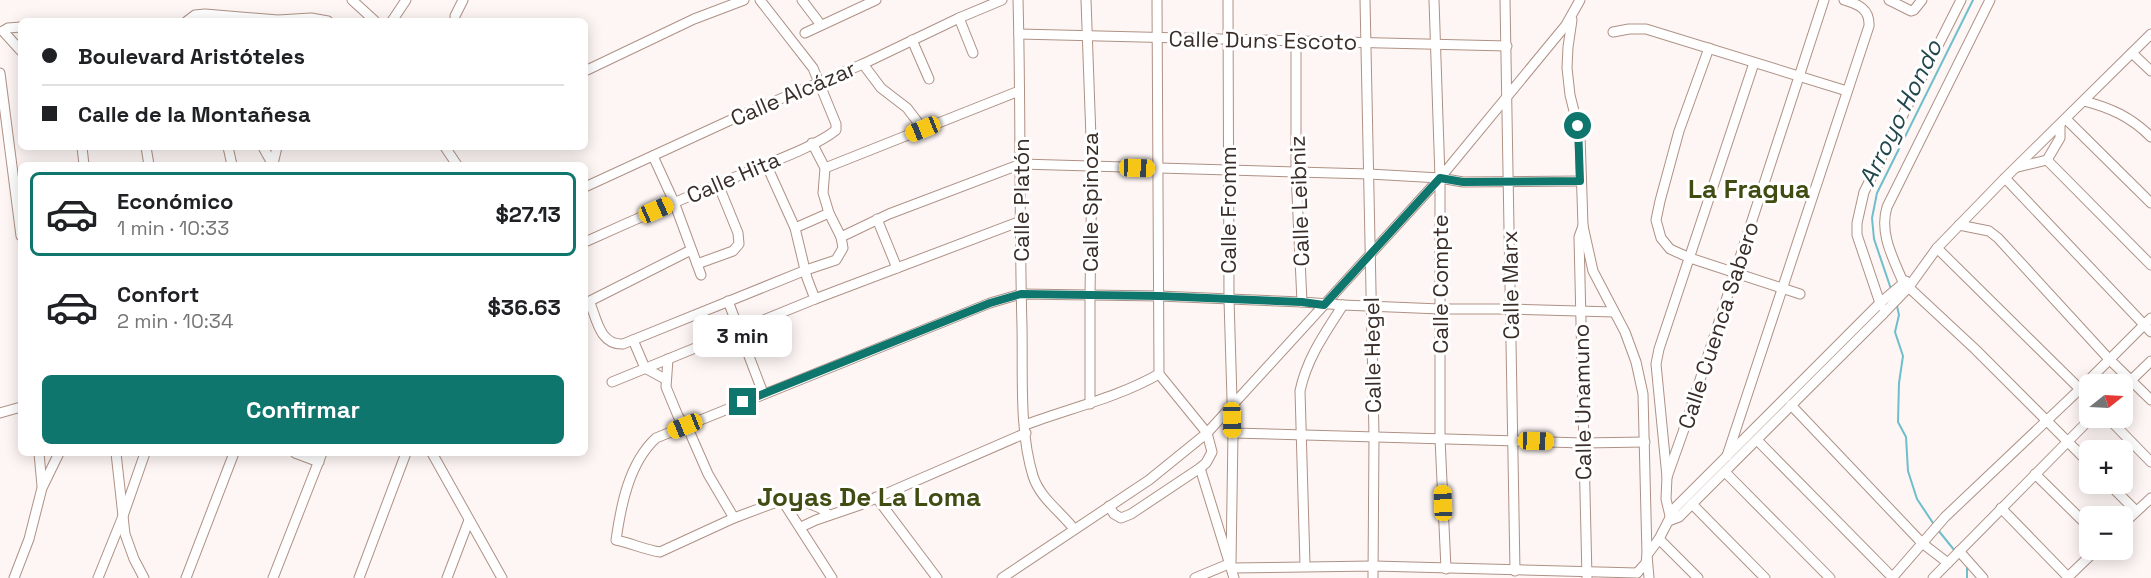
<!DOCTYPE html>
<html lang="es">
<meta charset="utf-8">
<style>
body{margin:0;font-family:"Space Grotesk",sans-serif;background:#f2f2f2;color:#202124;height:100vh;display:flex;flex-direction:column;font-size:22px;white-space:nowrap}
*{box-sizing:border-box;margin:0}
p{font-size:20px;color:#757577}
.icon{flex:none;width:33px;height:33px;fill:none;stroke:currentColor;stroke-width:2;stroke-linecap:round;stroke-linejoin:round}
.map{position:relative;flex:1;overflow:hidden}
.drawer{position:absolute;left:18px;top:162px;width:570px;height:294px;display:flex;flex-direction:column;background:#fff;border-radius:9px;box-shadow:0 3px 15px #0003}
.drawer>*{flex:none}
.hud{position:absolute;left:18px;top:18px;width:570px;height:132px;border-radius:9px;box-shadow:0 3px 15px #0003;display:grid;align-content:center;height:132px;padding:0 24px;background:#fff}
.needle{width:39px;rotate:72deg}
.controls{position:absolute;left:2079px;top:374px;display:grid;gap:12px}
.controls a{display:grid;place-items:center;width:54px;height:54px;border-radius:9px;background:#fff;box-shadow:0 3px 15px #0003;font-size:30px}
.end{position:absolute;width:27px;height:27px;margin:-14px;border:8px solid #0f766e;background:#fff;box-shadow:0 0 0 3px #fff}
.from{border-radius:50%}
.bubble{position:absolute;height:42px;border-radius:9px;background:#fff;box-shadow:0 3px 15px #0003;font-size:20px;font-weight:800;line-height:42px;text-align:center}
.car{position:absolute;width:18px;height:36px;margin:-18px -9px;border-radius:8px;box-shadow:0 0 4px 2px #0007;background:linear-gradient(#f5c518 24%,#345 0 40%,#f5c518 0 76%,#345 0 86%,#f5c518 0)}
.hud b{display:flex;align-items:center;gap:21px;height:57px;font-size:22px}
.hud b+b{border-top:2px solid #e0e0e0}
.hud i{width:15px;height:15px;background:#202124}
ul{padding:10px 0 0;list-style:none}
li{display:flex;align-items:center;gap:18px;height:84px;margin:0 12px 9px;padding:0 12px;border:3px solid transparent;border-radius:9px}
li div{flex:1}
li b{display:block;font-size:22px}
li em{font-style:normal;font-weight:800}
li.selected{border-color:#0f766e}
li>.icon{width:54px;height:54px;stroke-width:1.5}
.cta{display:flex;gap:12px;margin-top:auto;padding:12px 24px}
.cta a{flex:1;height:69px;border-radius:9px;background:#0f766e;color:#fff;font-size:24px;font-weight:800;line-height:69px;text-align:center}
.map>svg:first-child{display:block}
</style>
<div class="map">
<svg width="2151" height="578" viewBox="0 0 2151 578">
<rect width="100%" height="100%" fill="#fdf6f4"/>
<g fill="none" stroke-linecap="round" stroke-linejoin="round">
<g stroke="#6fbecb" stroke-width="2">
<path d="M1891 289 1874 239 1872 218 1877 193 1973 0"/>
<path d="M1897 306 1899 315 1895 332 1903 356 1899 383 1898 422 1906 437 1908 471 1917 499 1935 526"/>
<path d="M1938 530 1955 551"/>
<path d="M1967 565V578"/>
</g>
<defs>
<g id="minor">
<path d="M352 0 375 21"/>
<path d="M802 0 821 25"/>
<path d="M1018 0C1021 109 1019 218 1022 327 1023 373 1019 431 1033 476 1040 498 1060 511 1074 529"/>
<path d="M1086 0 1092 166 1090 295V404"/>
<path d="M1365 0 1374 436 1373 578"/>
<path d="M1434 0 1440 178V438L1446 569"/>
<path d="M1505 0 1515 571"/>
<path d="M1889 0 1911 11 1914 10 1922 0"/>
<path d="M1990 0 1887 207C1879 233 1893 258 1903 282L1975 349 2090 464"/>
<path d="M455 16 463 0"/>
<path d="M959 18 973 53"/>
<path d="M1572 20 1568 47 1567 68 1570 95 1580 135 1583 226 1593 271 1625 332 1636 362 1643 394 1647 555 1646 563 1637 573"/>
<path d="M187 21 195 15 205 14 278 20 311 18 328 21"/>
<path d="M392 21 406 0"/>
<path d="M3 31 21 51"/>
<path d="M3 31 8 28 21 27"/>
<path d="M1613 32 1629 29H1646L1847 91"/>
<path d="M805 33 876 0"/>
<path d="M1019 34 1507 46"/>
<path d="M1296 39V172L1302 302 1343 305C1325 333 1307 358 1300 391L1305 565"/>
<path d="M912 40 929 79"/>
<path d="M1709 48 1679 131 1660 201 1656 220 1661 238 1670 249 1690 258 1800 294"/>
<path d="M2132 53 2151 71"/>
<path d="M863 64 881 88 907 108 923 129"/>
<path d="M585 71 694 19 744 0"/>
<path d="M0 73 21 236"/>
<path d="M2084 101C2111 108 2131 117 2151 137"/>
<path d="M2066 119 2151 203"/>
<path d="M82 147 84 165"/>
<path d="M146 147 149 165"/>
<path d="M228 147 232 165"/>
<path d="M263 147 273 165"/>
<path d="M445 147 457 165"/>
<path d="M653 156 674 202 701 275"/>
<path d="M2047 160 2060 138V126"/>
<path d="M273 164 277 147"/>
<path d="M766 164 795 228 807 278 815 299"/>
<path d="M2018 167 2047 160 2151 265"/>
<path d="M825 168 1019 91"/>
<path d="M2005 178 2151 332"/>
<path d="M585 187 735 118 863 64 959 18 1002 0"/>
<path d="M877 219 897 268"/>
<path d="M1959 225 1989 231 1998 238 2109 359 2151 400"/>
<path d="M1583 226 1579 237 1587 578"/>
<path d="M795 228 829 213"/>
<path d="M841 237 889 214 1021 164 1369 174 1440 178 1463 182 1580 181"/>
<path d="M585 242C638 218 691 195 745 173 769 163 817 146 836 130V124L813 68 760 0"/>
<path d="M1937 248 2090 399"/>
<path d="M697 264 733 251 739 244 738 233 718 184"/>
<path d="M728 301 763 393"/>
<path d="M586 303 691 250"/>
<path d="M590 303C597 320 600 345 623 344L806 270 836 260 843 248 841 237 829 213 823 193 825 168 812 143"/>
<path d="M1343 305 1440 309H1510L1614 312"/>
<path d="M1881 306 1857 235V223L1864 192 1961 0"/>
<path d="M633 340 645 368 665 379"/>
<path d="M668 359 666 387 678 416 690 433 708 474 734 518"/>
<path d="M612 382 815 299 1021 221"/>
<path d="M2122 389 2151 361"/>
<path d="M1791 405 1922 543 1948 563"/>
<path d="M0 413 21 407"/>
<path d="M2107 417 2151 462"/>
<path d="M1025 425C1070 408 1117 398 1159 374"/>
<path d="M1233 433 1583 443 1645 442"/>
<path d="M1757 440 1893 578"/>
<path d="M39 453 42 486"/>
<path d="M116 453 125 534 134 559 144 578"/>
<path d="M295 453 319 462"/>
<path d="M432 453 502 578"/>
<path d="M1727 456 1869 26C1870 9 1858 4 1844 0"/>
<path d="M1200 468 1234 578"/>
<path d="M1725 472 1830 578"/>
<path d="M2035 474 2090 528"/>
<path d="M1667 477 1683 432 1824 0"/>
<path d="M2108 483 2136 511"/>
<path d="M876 497 937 578"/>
<path d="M782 500 832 578"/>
<path d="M1692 504 1765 578"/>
<path d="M1109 506 1114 514 1121 518 1131 514 1200 468 1206 463 1212 452 1207 433 1159 374 1157 0"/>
<path d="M2001 508 2068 577"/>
<path d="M829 515 820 508 800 500H782L734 518 660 552C645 550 631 543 616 540 621 505 629 463 656 438L990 303 1021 294 1159 296 1302 302"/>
<path d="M1671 520 1679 517 1692 504 1884 313 1908 288 1937 248 2005 178 2151 34"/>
<path d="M1671 520 1666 499 1667 477 1656 364 1659 349 1754 63"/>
<path d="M2122 525 2151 498"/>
<path d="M801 527 816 520 860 505 1026 433"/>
<path d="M1659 539 1698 578"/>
<path d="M1959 551 1983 578"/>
<path d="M1232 568 1374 566 1637 573"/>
<path d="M14 578 29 539 42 488 59 453"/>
<path d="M98 578 123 516 145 453"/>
<path d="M186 578 234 453"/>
<path d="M273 578 322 453"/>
<path d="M359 578 406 453"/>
<path d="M447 578 469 520"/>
<path d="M1002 578 1149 480 1207 433 1440 178 1566 25 1580 0"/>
<path d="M1195 578 1231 563 1233 433 1229 299 1228 0"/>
<path d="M1649 578 1647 555 1659 539 1675 508 1880 303 1906 281"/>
<path d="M1892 578 1945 517 2080 389 2151 318"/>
<path d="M1933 578 2092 417"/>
<path d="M2067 578 2097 549"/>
</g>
</defs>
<use href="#minor" stroke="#af9185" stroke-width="11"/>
<use href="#minor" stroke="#fff" stroke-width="9"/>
</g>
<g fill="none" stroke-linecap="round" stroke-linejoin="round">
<path stroke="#0f766e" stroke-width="8" d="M743 402 990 303 1021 294 1159 296 1302 302 1324 305 1440 178 1463 182 1580 181 1578 126"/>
</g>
<g text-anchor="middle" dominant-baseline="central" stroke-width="6" stroke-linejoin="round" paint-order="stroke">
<g font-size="22" fill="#392d28" stroke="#fff">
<text transform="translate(1263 40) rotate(1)">Calle Duns Escoto</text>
<text transform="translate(793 93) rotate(-23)">Calle Alcázar</text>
<text transform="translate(733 177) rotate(-23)">Calle Hita</text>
<text transform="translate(1021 200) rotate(-90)">Calle Platón</text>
<text transform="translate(1299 201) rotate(-92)">Calle Leibniz</text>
<text transform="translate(1090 202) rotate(-90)">Calle Spinoza</text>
<text transform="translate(1228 210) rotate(-90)">Calle Fromm</text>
<text transform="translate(1440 284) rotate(-90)">Calle Compte</text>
<text transform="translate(1510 285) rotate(-91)">Calle Marx</text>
<text transform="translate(1718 325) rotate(-72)">Calle Cuenca Sabero</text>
<text transform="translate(1372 355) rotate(-91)">Calle Hegel</text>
<text transform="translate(1582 402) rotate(-91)">Calle Unamuno</text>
</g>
<g font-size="24" font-style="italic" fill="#22474d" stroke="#fff">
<text transform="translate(1900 113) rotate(-64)">Arroyo Hondo</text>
</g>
<g font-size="26" font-weight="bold" fill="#414c13" stroke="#fff">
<text x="1749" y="189">La Fragua</text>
<text x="869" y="497">Joyas De La Loma</text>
</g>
</g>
</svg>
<div class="controls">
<a><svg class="needle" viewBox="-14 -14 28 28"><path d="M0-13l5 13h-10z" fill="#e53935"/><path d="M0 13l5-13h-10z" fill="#757577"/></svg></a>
<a>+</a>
<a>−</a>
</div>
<i class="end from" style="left:1578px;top:126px"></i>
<i class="end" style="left:743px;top:402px"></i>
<div class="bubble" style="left:693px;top:315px;width:99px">3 min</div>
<i class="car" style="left:923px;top:129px;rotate:248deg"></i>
<i class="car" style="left:1137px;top:168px;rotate:92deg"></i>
<i class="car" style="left:656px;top:210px;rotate:66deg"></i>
<i class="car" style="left:1232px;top:420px;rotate:179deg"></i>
<i class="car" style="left:685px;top:426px;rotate:248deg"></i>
<i class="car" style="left:1536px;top:441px;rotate:92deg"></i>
<i class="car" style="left:1443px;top:503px;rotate:358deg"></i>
<div class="hud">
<b><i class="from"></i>Boulevard Aristóteles</b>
<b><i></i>Calle de la Montañesa</b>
</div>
<section class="drawer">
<ul>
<li class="selected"><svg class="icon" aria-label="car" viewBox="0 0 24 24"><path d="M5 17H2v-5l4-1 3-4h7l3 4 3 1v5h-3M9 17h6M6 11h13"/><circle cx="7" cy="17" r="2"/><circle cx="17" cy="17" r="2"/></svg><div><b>Económico</b><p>1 min · 10:33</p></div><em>$27.13</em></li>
<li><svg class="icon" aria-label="car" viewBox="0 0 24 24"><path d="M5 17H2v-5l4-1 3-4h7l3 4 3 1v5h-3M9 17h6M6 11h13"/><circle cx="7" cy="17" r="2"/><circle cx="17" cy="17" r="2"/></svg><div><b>Confort</b><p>2 min · 10:34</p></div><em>$36.63</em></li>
</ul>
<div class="cta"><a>Confirmar</a></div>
</section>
</div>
